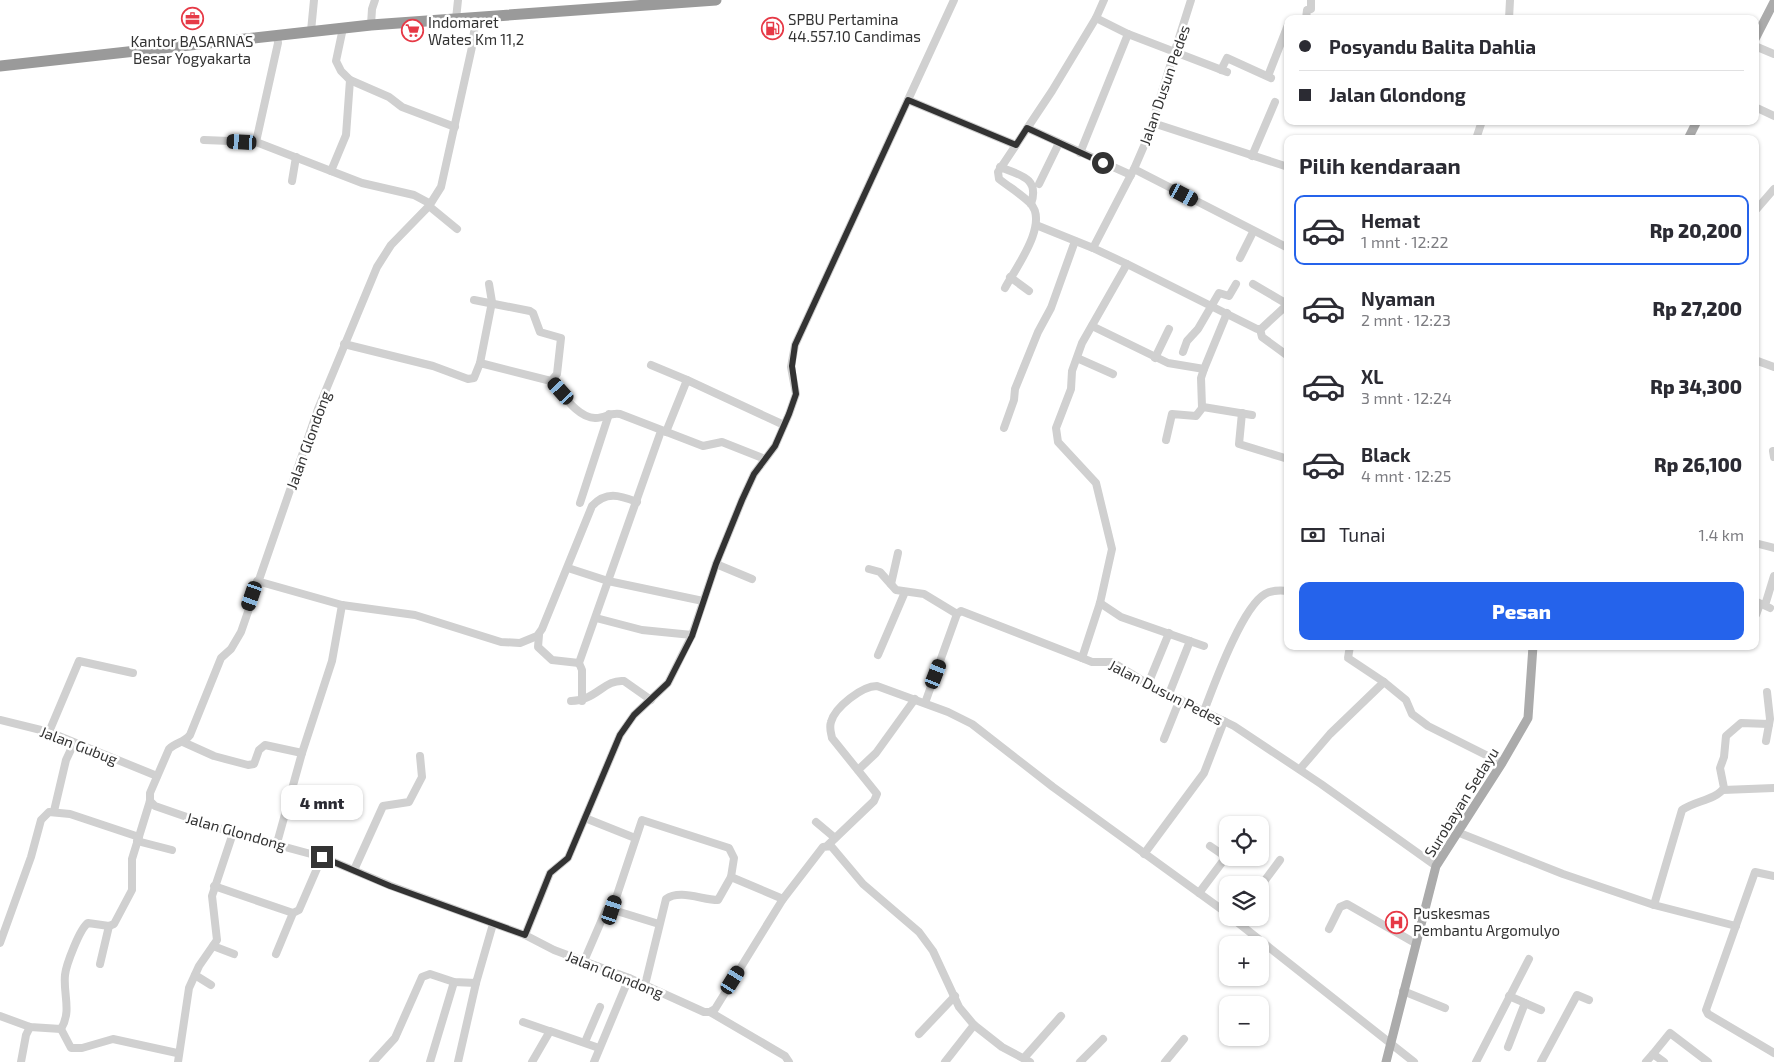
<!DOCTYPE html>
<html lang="id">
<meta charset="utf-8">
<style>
body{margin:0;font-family:"Exo 2",sans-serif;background:#f7f7f7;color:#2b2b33;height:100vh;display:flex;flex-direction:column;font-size:19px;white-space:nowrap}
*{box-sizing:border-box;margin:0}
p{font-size:16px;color:#7c7c81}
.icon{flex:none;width:28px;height:28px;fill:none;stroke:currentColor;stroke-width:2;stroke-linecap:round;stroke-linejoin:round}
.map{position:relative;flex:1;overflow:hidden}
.sheet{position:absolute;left:1284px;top:135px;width:475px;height:515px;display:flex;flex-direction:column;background:#fff;border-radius:10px;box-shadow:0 1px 4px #0004}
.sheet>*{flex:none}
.hud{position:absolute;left:1284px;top:15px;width:475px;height:110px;border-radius:10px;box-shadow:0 1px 4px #0004;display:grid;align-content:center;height:110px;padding:0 15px;background:#fff}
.buttons{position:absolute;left:1219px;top:816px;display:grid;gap:10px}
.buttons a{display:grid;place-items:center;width:50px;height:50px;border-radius:10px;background:#fff;box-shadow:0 1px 4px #0004;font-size:25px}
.end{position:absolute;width:22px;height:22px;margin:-11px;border:6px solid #333;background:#fff;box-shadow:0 0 0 2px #fff}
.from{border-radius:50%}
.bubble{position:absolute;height:35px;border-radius:10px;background:#fff;box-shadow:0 1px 4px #0004;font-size:16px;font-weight:800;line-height:35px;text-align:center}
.car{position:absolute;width:15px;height:30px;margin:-15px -8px;border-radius:6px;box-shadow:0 0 4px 1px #0007;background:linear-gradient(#222 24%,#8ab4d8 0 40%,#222 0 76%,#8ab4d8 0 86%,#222 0)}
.hud b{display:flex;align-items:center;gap:18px;height:48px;font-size:19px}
.hud b+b{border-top:1px solid #e1e1e2}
.hud i{width:12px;height:12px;background:#2b2b33}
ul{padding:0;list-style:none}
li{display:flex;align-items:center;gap:15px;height:70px;margin:0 10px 8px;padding:0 5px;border:2px solid transparent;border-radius:10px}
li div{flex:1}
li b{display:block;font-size:19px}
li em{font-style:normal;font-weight:800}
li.active{border-color:#2563eb}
li>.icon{width:45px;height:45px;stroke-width:1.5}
h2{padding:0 15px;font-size:22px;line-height:60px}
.pay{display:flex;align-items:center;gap:12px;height:55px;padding:0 15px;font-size:19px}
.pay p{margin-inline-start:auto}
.primary-button{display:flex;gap:10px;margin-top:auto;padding:10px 15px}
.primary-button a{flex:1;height:58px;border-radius:10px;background:#2563eb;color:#fff;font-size:20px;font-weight:800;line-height:58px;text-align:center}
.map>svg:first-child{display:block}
</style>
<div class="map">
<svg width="1774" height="1062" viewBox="0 0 1774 1062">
<rect width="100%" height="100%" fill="#fff"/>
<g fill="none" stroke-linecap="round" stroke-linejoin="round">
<g stroke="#d0d0d0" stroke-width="8">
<path d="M1191 0 1147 139 1134 169 1093 248 1127 264 1082 343 1072 371 1071 389 1056 428 1058 442 1096 483 1112 549 1100 603 1082 658 1092 662H1112L1148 684 1234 726 1321 784 1436 866"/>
<path d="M1096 18 1128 34 1227 72"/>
<path d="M456 19 458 0"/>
<path d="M1306 19 1307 10 1311 9V0"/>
<path d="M1509 19 1510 0"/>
<path d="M371 25 372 9 375 0"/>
<path d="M311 31 314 0"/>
<path d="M1755 46 1774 54"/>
<path d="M1221 70 1227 58 1271 78"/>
<path d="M1268 76 1288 25"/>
<path d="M350 80 389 97 402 107 455 127"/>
<path d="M908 100 1016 145"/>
<path d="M1755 107 1774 116"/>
<path d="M1153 123 1288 167"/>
<path d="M1027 128 1131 175"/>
<path d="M1476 139 1482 121"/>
<path d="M204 140 256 142 362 183 414 195 429 203"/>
<path d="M256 142 278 43 277 35"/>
<path d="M1080 153 1128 34"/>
<path d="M1252 156 1275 102"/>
<path d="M1000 167C1020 175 1040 178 1031 204"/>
<path d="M1134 169 1288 248"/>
<path d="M331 171 346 135 350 80 341 71 336 61 343 28"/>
<path d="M292 181 296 157"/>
<path d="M1039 184 1059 143"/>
<path d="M429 206 457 229"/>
<path d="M1755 211 1774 189"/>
<path d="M1036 225 1093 248"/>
<path d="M1240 258 1253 232"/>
<path d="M1127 264 1257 329H1261L1288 304"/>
<path d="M1010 277 1029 291"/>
<path d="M1253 284 1287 304"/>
<path d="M1005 288C1015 269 1050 223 1030 203 1021 194 1009 187 999 179L998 172 1052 91 1096 18 1104 0"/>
<path d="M1092 326 1168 363 1204 369 1227 313"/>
<path d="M1260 329 1262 337 1288 356"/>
<path d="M344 344 433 366 468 379 474 378 480 363 551 381 557 374 561 338 540 332 533 313 530 311 474 300"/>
<path d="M1183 352 1187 341 1198 329 1219 293 1229 296 1236 284"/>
<path d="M1077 358 1113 374"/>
<path d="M1155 358 1169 329"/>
<path d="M1755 360 1774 367"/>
<path d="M480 363 492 302 489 284"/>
<path d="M651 365 687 380"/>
<path d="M551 381C562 393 578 419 596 418 605 418 611 412 620 414L703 446 722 442 765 459"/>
<path d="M1202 407 1201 378 1204 369"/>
<path d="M1242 413 1239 444 1288 459"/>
<path d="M1004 428 1014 400 1015 389 1038 332 1051 308 1075 241"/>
<path d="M666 432 687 380 784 425"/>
<path d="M1166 440 1172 414 1196 416 1203 407 1252 415"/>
<path d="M1773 451 1774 457"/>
<path d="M580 503 609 414"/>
<path d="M1755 543 1774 548"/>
<path d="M716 564 752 579"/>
<path d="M568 568 608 581 703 601"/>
<path d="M869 569 880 572 896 590 924 594 957 614"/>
<path d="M257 581 342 605 415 615 501 642 520 643 537 636 542 629 592 506C606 491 619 495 637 502"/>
<path d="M891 584 898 553"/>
<path d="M1755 601 1770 608"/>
<path d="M1766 602 1774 576"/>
<path d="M1100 603 1121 617 1204 646"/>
<path d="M1756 615 1760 604"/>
<path d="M596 618 642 630 692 635"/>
<path d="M539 635 538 647 552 660 579 663"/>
<path d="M1350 646 1348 658 1384 682"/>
<path d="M878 655 905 592"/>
<path d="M1148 684 1169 633"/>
<path d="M1169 694 1190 641"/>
<path d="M571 701C596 701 604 679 624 681L651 700"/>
<path d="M582 701V670L579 663 661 431"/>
<path d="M925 703 957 614 961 611 1082 658"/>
<path d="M1204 711C1214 685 1242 607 1265 594 1272 590 1280 590 1288 591"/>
<path d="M0 720 49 732 157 776"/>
<path d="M49 732 79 661 133 673"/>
<path d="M1164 739 1180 699"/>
<path d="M1766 741 1770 719 1767 692"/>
<path d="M183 742 214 756 248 765 254 764 259 750 265 745 302 753"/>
<path d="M1300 769 1330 734 1384 682 1406 700 1412 714 1428 726 1502 763"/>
<path d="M858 770 876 753 915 699"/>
<path d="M1723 790 1774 788"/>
<path d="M150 801 155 806 233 833 322 857 391 886 525 935 554 950 629 978 704 1012H710L715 1009 783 899 823 847 831 846 863 884 919 932 933 951 959 1007 974 1025 1002 1047 1030 1062"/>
<path d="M54 811 66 760 74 743"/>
<path d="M585 818 635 838"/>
<path d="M816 822 835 838"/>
<path d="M1457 832 1563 874 1654 905 1736 926"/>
<path d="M137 841 172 850"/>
<path d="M277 843 302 753 332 661 342 605"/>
<path d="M828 845 874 801 877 794 832 738C831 732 829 728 831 722 835 707 862 686 877 686L948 712 972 724 1053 787 1228 914"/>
<path d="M1144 854 1204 773 1224 721"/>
<path d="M354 870 383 806 409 802 422 777 420 756"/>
<path d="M1774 876 1755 872 1706 1010 1708 1014 1774 1053"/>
<path d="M214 886 293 913"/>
<path d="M1260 887 1280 860"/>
<path d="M1199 893 1226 857 1210 846"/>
<path d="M1654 905 1682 810C1694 801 1716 800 1724 788L1720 768 1724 757 1726 736 1741 723 1769 724"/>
<path d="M612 910 642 820 729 848 734 858 731 877 783 899"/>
<path d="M1232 918 1414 1062"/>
<path d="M1329 929 1340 907 1347 904 1415 943"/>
<path d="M525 935 550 873 568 858 620 735 634 715 668 683 692 635 716 564 742 500 754 474 775 446 789 414 796 394 791 367 795 345 954 0"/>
<path d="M0 943 31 857 41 820 49 812 70 814 139 837"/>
<path d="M213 946 234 954"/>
<path d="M276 954 293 913 299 910 322 857"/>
<path d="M584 961 606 910 610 909 659 924"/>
<path d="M100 964 109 926"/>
<path d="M195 975 211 985"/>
<path d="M645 985 666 899C680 889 702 900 718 900L731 877"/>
<path d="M1403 991 1445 1008"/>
<path d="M1509 996 1541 1010"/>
<path d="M710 1012 785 1056 789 1062"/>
<path d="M0 1016 30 1027 61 1029C72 1011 63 994 65 975 66 965 80 928 88 923L109 926 114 924 132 890V859L150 801V793L169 749C176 742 184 743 190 735L221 658 231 649 241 632 318 409 377 267 391 245 429 206 441 187 472 47 476 17"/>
<path d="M523 1022 549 1031"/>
<path d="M61 1029 71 1048H82L113 1039 177 1053"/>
<path d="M919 1034 955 996"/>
<path d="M585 1042 600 1007"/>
<path d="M1508 1047 1525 1003"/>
<path d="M1024 1058 1061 1016"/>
<path d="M21 1062 26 1035 30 1027"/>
<path d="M178 1062 189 988 199 966 217 940 212 896 233 833"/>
<path d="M373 1062 395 1038 422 977 430 974 454 982 476 983 493 924"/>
<path d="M430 1062 454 982"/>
<path d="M458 1062 476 983"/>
<path d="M532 1062 550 1031 599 1048"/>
<path d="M594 1062 629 978"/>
<path d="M945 1062 974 1025"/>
<path d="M1080 1062 1103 1039"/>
<path d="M1165 1062 1184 1039"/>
<path d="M1476 1062 1529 959"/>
<path d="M1541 1062 1577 995 1589 1000"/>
<path d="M1646 1062 1653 1054"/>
<path d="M1664 1062 1653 1054 1670 1033 1708 1062"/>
</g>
<g stroke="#ababab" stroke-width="9">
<path d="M1755 39 1774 2"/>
<path d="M1688 139 1697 121"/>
<path d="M1386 1062 1436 866 1502 763 1528 718 1533 646"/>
</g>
<path stroke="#9a9a9a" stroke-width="11" d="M0 66 371 25 716 0"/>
</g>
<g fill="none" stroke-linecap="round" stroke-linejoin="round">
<path stroke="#333" stroke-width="6" d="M322 857 390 886 525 935 550 873 568 858 620 735 634 715 668 683 692 636 716 564 742 500 754 474 775 446 789 414 796 394 792 366 795 345 908 100 1016 145 1027 128 1103 163"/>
</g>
<defs>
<symbol id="office-ring" viewBox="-11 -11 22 22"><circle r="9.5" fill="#fff" stroke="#e63946" stroke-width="1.5"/><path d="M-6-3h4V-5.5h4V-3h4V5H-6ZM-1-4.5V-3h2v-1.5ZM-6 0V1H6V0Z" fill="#e63946"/></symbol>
<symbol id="fuel-ring" viewBox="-11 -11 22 22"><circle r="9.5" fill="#fff" stroke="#e63946" stroke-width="1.5"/><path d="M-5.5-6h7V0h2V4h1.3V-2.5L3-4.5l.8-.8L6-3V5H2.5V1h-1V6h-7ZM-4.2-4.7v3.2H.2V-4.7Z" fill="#e63946"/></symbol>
<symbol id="supermarket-ring" viewBox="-11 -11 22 22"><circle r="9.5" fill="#fff" stroke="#e63946" stroke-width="1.5"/><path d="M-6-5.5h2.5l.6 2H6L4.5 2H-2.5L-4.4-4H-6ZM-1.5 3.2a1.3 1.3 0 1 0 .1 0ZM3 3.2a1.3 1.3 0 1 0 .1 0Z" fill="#e63946"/></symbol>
<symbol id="hospital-ring" viewBox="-11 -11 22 22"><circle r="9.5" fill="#fff" stroke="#e63946" stroke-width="1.5"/><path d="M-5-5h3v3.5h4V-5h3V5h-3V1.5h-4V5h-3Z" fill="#e63946"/></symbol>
</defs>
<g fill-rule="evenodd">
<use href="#office-ring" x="180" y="6" width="25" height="25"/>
<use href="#fuel-ring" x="760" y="16" width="25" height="25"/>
<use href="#supermarket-ring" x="400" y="18" width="25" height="25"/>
<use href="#hospital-ring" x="1384" y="910" width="25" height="25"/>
</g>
<g text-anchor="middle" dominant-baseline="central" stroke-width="5" stroke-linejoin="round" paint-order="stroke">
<g font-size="15" fill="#333" stroke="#fff" text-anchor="start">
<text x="788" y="19">SPBU Pertamina<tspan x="788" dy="17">44.557.10 Candimas</tspan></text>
<text x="428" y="22">Indomaret<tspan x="428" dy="17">Wates Km 11,2</tspan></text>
<text x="192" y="41" text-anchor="middle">Kantor BASARNAS<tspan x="192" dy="17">Besar Yogyakarta</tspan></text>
<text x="1413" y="913">Puskesmas<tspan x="1413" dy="17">Pembantu Argomulyo</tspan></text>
</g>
<g font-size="15" fill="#333" stroke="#fff">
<text transform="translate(1164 85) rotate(-71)">Jalan Dusun Pedes</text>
<text transform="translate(308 440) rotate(-70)">Jalan Glondong</text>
<text transform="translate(1166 692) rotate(27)">Jalan Dusun Pedes</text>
<text transform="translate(79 745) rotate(21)">Jalan Gubug</text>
<text transform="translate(1461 802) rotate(-58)">Surobayan Sedayu</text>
<text transform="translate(236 831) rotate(16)">Jalan Glondong</text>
<text transform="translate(615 974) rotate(22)">Jalan Glondong</text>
</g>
</g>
</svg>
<div class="buttons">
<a><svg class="icon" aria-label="locate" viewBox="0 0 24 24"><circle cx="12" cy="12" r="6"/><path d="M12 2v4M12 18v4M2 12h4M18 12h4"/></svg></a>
<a><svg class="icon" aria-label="layers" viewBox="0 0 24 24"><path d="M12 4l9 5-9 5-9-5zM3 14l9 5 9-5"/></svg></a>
<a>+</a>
<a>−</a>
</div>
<i class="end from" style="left:1103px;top:163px"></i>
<i class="end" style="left:322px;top:857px"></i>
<div class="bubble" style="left:281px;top:785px;width:82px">4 mnt</div>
<i class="car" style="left:242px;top:142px;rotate:273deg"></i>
<i class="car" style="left:1184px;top:195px;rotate:118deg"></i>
<i class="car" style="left:561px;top:391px;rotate:318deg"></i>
<i class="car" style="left:252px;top:596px;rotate:199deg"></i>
<i class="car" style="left:936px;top:674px;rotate:21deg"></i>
<i class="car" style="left:612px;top:910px;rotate:18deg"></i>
<i class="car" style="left:733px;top:980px;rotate:32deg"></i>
<div class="hud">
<b><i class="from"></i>Posyandu Balita Dahlia</b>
<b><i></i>Jalan Glondong</b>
</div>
<section class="sheet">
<h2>Pilih kendaraan</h2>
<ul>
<li class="active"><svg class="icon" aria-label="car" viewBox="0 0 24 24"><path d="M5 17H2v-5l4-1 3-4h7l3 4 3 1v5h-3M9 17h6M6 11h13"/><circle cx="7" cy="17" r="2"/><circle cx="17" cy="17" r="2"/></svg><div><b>Hemat</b><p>1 mnt · 12:22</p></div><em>Rp 20,200</em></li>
<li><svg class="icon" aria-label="car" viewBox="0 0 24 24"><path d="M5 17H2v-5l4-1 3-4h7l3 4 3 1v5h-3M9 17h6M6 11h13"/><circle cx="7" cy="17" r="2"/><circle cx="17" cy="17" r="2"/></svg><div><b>Nyaman</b><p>2 mnt · 12:23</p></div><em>Rp 27,200</em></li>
<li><svg class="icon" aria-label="car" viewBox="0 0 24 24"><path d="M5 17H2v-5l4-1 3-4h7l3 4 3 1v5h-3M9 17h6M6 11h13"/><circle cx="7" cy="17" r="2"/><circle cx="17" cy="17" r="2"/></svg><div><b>XL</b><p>3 mnt · 12:24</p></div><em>Rp 34,300</em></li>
<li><svg class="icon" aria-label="car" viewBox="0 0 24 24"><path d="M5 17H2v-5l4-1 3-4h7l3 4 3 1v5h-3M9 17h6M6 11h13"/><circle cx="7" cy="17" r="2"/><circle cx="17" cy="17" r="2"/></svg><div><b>Black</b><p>4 mnt · 12:25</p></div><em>Rp 26,100</em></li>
</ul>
<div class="pay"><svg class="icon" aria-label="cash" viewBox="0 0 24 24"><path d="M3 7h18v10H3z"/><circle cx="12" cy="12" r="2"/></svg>Tunai<p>1.4 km</p></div>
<div class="primary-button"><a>Pesan</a></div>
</section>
</div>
